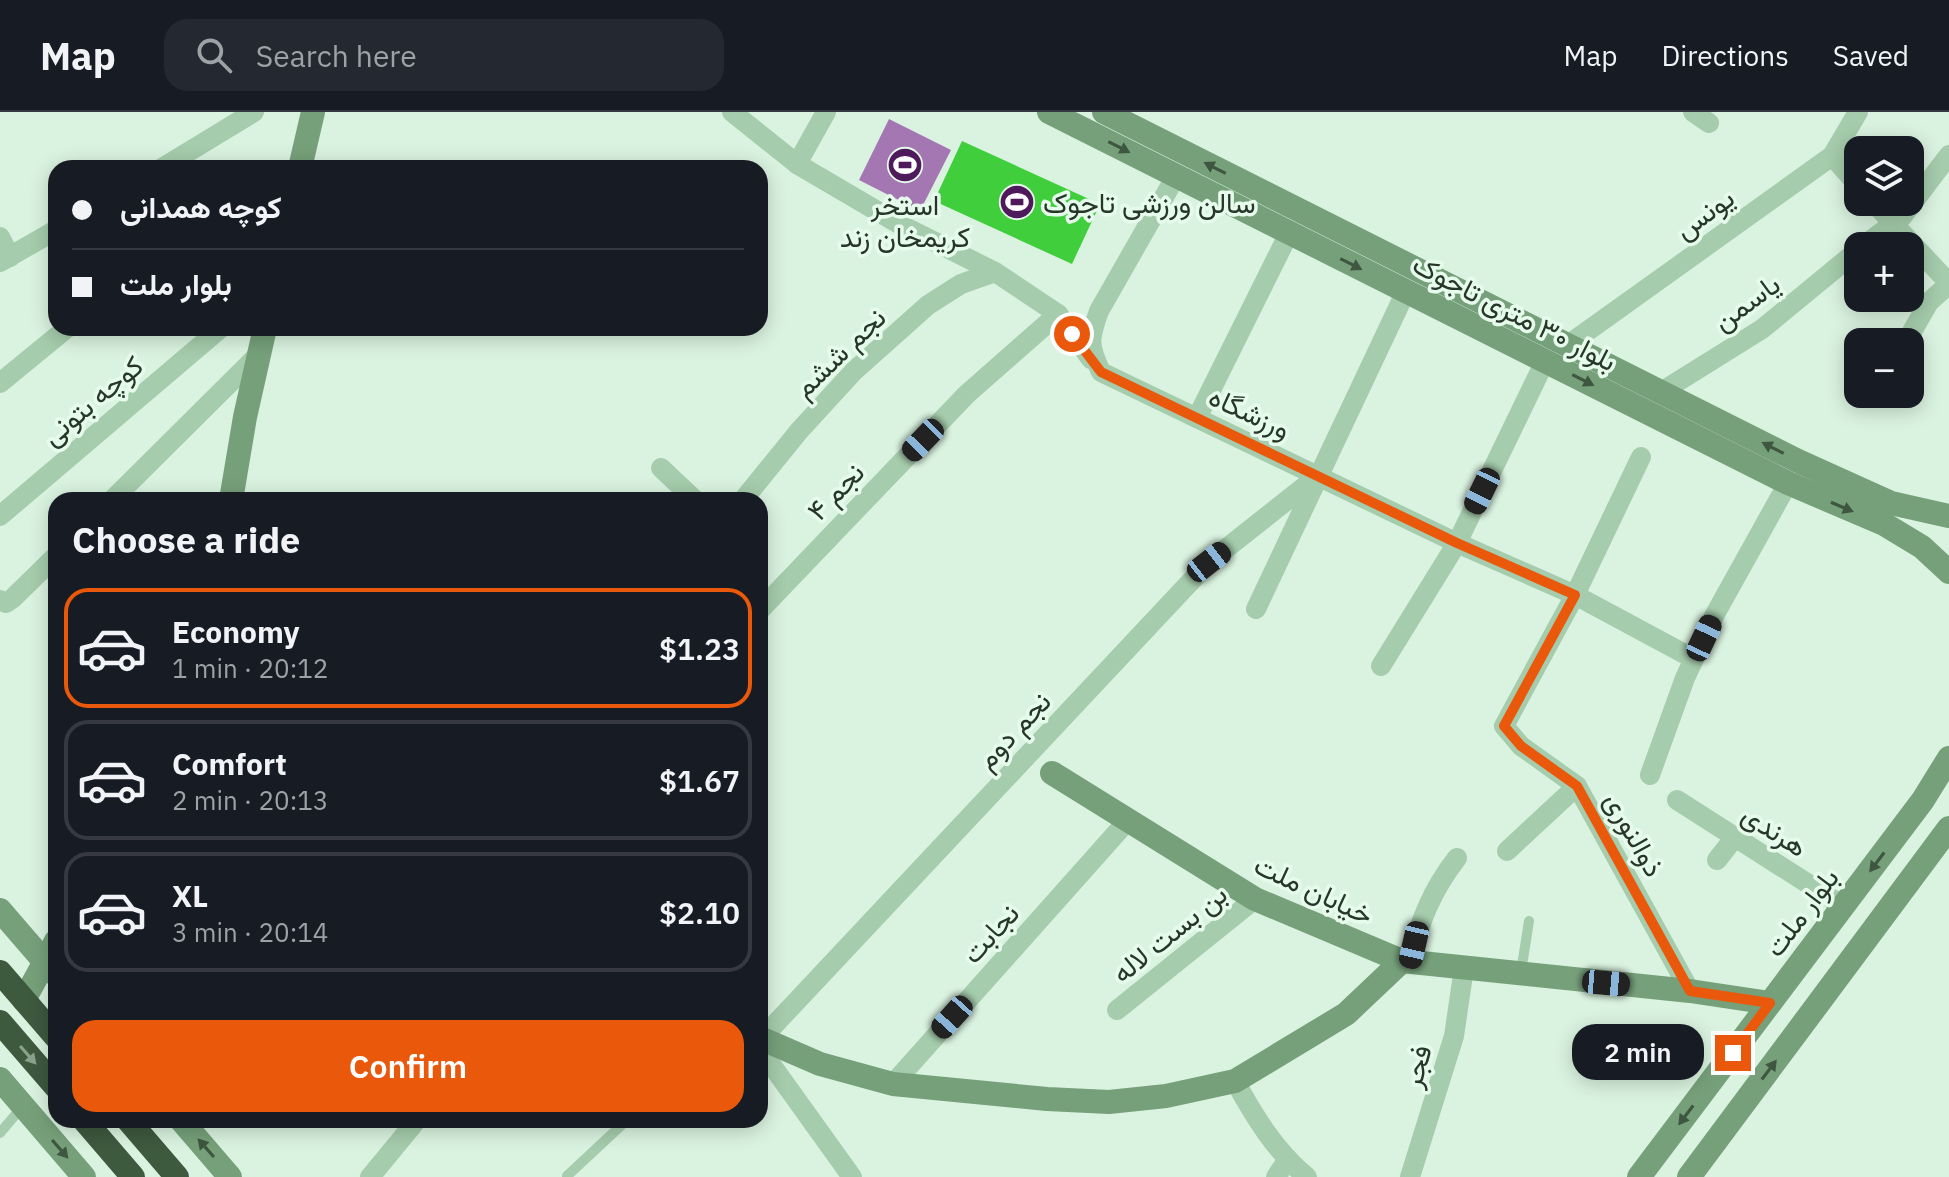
<!DOCTYPE html>
<meta charset="utf-8">
<style>
body{margin:0;font-family:"IBM Plex Sans",Vazirmatn,sans-serif;background:#242831;color:#f1f3f6;height:100vh;display:flex;flex-direction:column;font-size:30px;white-space:nowrap}
*{box-sizing:border-box;margin:0}
p{font-size:26px;color:#9ea1a6}
.icon{flex:none;width:44px;height:44px;fill:none;stroke:currentColor;stroke-width:2;stroke-linecap:round;stroke-linejoin:round}
.map{position:relative;flex:1;overflow:hidden}
.details{position:absolute;left:48px;top:380px;width:720px;height:636px;display:flex;flex-direction:column;background:#171b24;border-radius:24px;box-shadow:0 4px 20px #0003}
.details>*{flex:none}
.banner{position:absolute;left:48px;top:48px;width:720px;height:176px;border-radius:24px;box-shadow:0 4px 20px #0003;display:grid;align-content:center;height:176px;padding:0 24px;background:#171b24}
.tools{position:absolute;left:1844px;top:24px;display:grid;gap:16px}
.tools a{display:grid;place-items:center;width:80px;height:80px;border-radius:16px;background:#171b24;box-shadow:0 4px 20px #0003;font-size:40px}
.end{position:absolute;width:36px;height:36px;margin:-18px;border:10px solid #ea580c;background:#fff;box-shadow:0 0 0 4px #fff}
.from{border-radius:50%}
.bubble{position:absolute;height:56px;border-radius:24px;background:#171b24;box-shadow:0 4px 20px #0003;font-size:26px;font-weight:600;line-height:56px;text-align:center}
.car{position:absolute;width:24px;height:48px;margin:-24px -12px;border-radius:10px;box-shadow:0 0 6px 2px #0007;background:linear-gradient(#222 24%,#8ab4d8 0 40%,#222 0 76%,#8ab4d8 0 86%,#222 0)}
.banner b{display:flex;align-items:center;gap:28px;height:76px;font-size:30px}
.banner b+b{border-top:2px solid #363941}
.banner i{width:20px;height:20px;background:#f1f3f6}
ul{padding:0;list-style:none}
li{display:flex;align-items:center;gap:24px;height:120px;margin:0 16px 12px;padding:0 8px;border:4px solid #363941;border-radius:24px}
li div{flex:1}
li b{display:block;font-size:30px}
li em{font-style:normal;font-weight:600}
li.current{border-color:#ea580c}
li>.icon{width:72px;height:72px;stroke-width:1.5}
h2{padding:0 24px;font-size:36px;line-height:96px}
.primary-button{display:flex;gap:16px;margin-top:auto;padding:16px 24px}
.primary-button a{flex:1;height:92px;border-radius:24px;background:#ea580c;color:#fff;font-size:32px;font-weight:600;line-height:92px;text-align:center}
header{display:flex;align-items:center;gap:48px;box-sizing:border-box;height:112px;padding:0 40px;background:#171b24;border-bottom:2px solid #363941}
header strong{font-size:38px}
nav{display:flex;gap:44px;margin-inline-start:auto;font-size:28px}
.search{width:560px;height:72px;background:#242831;display:flex;align-items:center;gap:20px;box-sizing:border-box;padding:0 28px;border-radius:24px;color:#9ea1a6;font-size:30px}
.map>svg:first-child{display:block}
</style>
<header>
<strong>Map</strong>
<div class="search"><svg class="icon" aria-label="search" viewBox="0 0 24 24"><circle cx="10" cy="10" r="6"/><path d="M15 15l6 6"/></svg>Search here</div>
<nav><a>Map</a><a>Directions</a><a>Saved</a></nav>
</header>
<div class="map">
<svg width="1949" height="1065" viewBox="0 0 1949 1065">
<rect width="100%" height="100%" fill="#daf3e0"/>
<path fill="#a577b2" d="M889 7 951 38 920 99 859 68Z"/>
<path fill="#41ce3d" d="M962 29 1100 92 1072 152 934 89Z"/>
<g fill="none" stroke-linecap="round" stroke-linejoin="round">
<g stroke="#a5ccac" stroke-width="10">
<path d="M1521 860 1529 809"/>
<path d="M0 1021 22 995"/>
<path d="M567 1064 627 1008"/>
</g>
<g stroke="#a5ccac" stroke-width="20">
<path d="M732 0 797 52 901 113 995 160 1058 202 1091 247"/>
<path d="M1693 0 1709 11"/>
<path d="M1832 44 1858 73"/>
<path d="M797 52 826 0"/>
<path d="M162 56 254 0"/>
<path d="M1176 64 1099 199C1089 227 1088 233 1101 260L1457 431 1575 483 1694 547"/>
<path d="M1873 90 1949 171"/>
<path d="M0 125 10 145"/>
<path d="M1863 134 1902 105 1949 43"/>
<path d="M0 150 56 118"/>
<path d="M1906 230 1929 190 1949 172"/>
<path d="M1568 233 1832 44 1858 0"/>
<path d="M0 271 67 216"/>
<path d="M1661 280 1762 217 1858 138"/>
<path d="M1197 306 1289 121"/>
<path d="M1641 345 1575 483 1504 614 1521 634 1577 674 1690 879"/>
<path d="M661 356 695 388"/>
<path d="M112 388 258 243"/>
<path d="M743 388 799 319 854 259 928 193 961 172 995 160"/>
<path d="M0 404 221 216"/>
<path d="M0 488 6 491 12 487 56 444"/>
<path d="M1256 497 1406 179"/>
<path d="M760 498 967 282 1058 202"/>
<path d="M1381 554 1457 431 1545 249"/>
<path d="M1650 663 1685 566 1714 504 1788 371"/>
<path d="M1677 688 1843 794"/>
<path d="M1507 739 1577 674"/>
<path d="M1717 748 1735 725"/>
<path d="M1410 850C1419 810 1432 778 1457 746"/>
<path d="M1117 898 1255 787"/>
<path d="M762 926 1209 450 1319 363"/>
<path d="M768 929V948L852 1065"/>
<path d="M1235 969C1254 1004 1276 1040 1307 1065"/>
<path d="M893 972 1129 707"/>
<path d="M370 1065 417 1008"/>
<path d="M1276 1065 1288 1047"/>
<path d="M1410 1065 1454 924 1464 856"/>
</g>
<g stroke="#76a07a" stroke-width="24">
<path d="M1049 0 1788 371 1884 412 1922 435 1949 460"/>
<path d="M1104 0 1798 349 1891 391 1949 404"/>
<path d="M300 56 313 0"/>
<path d="M231 388 245 305 265 216"/>
<path d="M1052 661 1255 787 1402 849 1690 879 1770 891"/>
<path d="M0 798 56 863"/>
<path d="M24 888 56 829"/>
<path d="M760 926 820 952 893 972 1047 987 1109 990 1166 984 1235 969 1346 902 1402 849"/>
<path d="M0 967 84 1065"/>
<path d="M181 1008 230 1065"/>
<path d="M1639 1065 1923 688 1949 646"/>
<path d="M1689 1065 1949 716"/>
</g>
<g stroke="#3d593e" stroke-width="24">
<path d="M0 860 56 925"/>
<path d="M0 910 56 975"/>
<path d="M84 1008 133 1065"/>
<path d="M128 1008 177 1065"/>
</g>
</g>
<defs><path id="oneway-solid" d="M-6-.8H1V-3.2L6.5 0L1 3.2V.8H-6Z" transform="scale(2)"/></defs>
<g fill="#3f5640">
<use href="#oneway-solid" transform="translate(1119 35) rotate(27)"/>
<use href="#oneway-solid" transform="translate(1215 56) rotate(-153)"/>
<use href="#oneway-solid" transform="translate(1351 152) rotate(27)"/>
<use href="#oneway-solid" transform="translate(1583 268) rotate(27)"/>
<use href="#oneway-solid" transform="translate(1773 336) rotate(-153)"/>
<use href="#oneway-solid" transform="translate(1842 395) rotate(23)"/>
<use href="#oneway-solid" transform="translate(1877 750) rotate(127)"/>
<use href="#oneway-solid" transform="translate(1769 958) rotate(-53)"/>
<use href="#oneway-solid" transform="translate(1686 1003) rotate(127)"/>
<use href="#oneway-solid" transform="translate(206 1036) rotate(-131)"/>
<use href="#oneway-solid" transform="translate(60 1037) rotate(49)"/>
</g>
<use fill="#89a28c" href="#oneway-solid" transform="translate(28 943) rotate(49)"/>
<g fill="none" stroke-linecap="round" stroke-linejoin="round">
<path stroke="#ea580c" stroke-width="10" d="M1072 222 1101 260 1457 431 1575 483 1504 614 1521 634 1577 674 1690 879 1770 891 1733 941"/>
</g>
<defs>
<symbol id="stadium-disc" viewBox="-11 -11 22 22"><circle r="9.5" fill="#4e1a5b" stroke="#e6fbec"/><path d="M0-5a6.5 5 0 1 0 0 10a6.5 5 0 1 0 0-10ZM-3.5-1.8h7v3.6h-7Z" fill="#fff"/></symbol>
</defs>
<g fill-rule="evenodd">
<use href="#stadium-disc" x="885" y="33" width="40" height="40"/>
<use href="#stadium-disc" x="997" y="70" width="40" height="40"/>
</g>
<g text-anchor="middle" dominant-baseline="central" stroke-width="7" stroke-linejoin="round" paint-order="stroke">
<g font-size="28" fill="#273727" stroke="#e6fbec" text-anchor="start">
<text x="1043" y="90">سالن ورزشی تاجوک</text>
<text x="905" y="92" text-anchor="middle">استخر<tspan x="905" dy="32">کریمخان زند</tspan></text>
</g>
<g font-size="28" fill="#273727" stroke="#e6fbec">
<text transform="translate(1704 101) rotate(-36)">یونس</text>
<text transform="translate(1746 190) rotate(-36)">یاسمن</text>
<text transform="translate(1515 200) rotate(27)">بلوار ۳۰ متری تاجوک</text>
<text transform="translate(839 240) rotate(-44)">نجم ششم</text>
<text transform="translate(92 288) rotate(-40)">کوچه بتونی</text>
<text transform="translate(1250 300) rotate(25)">ورزشگاه</text>
<text transform="translate(835 379) rotate(-46)">نجم ۴</text>
<text transform="translate(1013 618) rotate(-47)">نجم دوم</text>
<text transform="translate(1775 718) rotate(33)">هرندی</text>
<text transform="translate(1635 722) rotate(61)">ذوالنوری</text>
<text transform="translate(1314 777) rotate(25)">خیابان ملت</text>
<text transform="translate(1801 800) rotate(-53)">بلوار ملت</text>
<text transform="translate(990 821) rotate(-48)">نجابت</text>
<text transform="translate(1169 821) rotate(-39)">بن بست لاله</text>
<text transform="translate(1416 954) rotate(-74)">فجر</text>
</g>
</g>
</svg>
<div class="tools">
<a><svg class="icon" aria-label="layers" viewBox="0 0 24 24"><path d="M12 4l9 5-9 5-9-5zM3 14l9 5 9-5"/></svg></a>
<a>+</a>
<a>−</a>
</div>
<i class="end from" style="left:1072px;top:222px"></i>
<i class="end" style="left:1733px;top:941px"></i>
<div class="bubble" style="left:1572px;top:912px;width:132px">2 min</div>
<i class="car" style="left:923px;top:328px;rotate:224deg"></i>
<i class="car" style="left:1482px;top:379px;rotate:206deg"></i>
<i class="car" style="left:1209px;top:450px;rotate:52deg"></i>
<i class="car" style="left:1704px;top:526px;rotate:25deg"></i>
<i class="car" style="left:1414px;top:833px;rotate:193deg"></i>
<i class="car" style="left:1606px;top:871px;rotate:95deg"></i>
<i class="car" style="left:952px;top:905px;rotate:222deg"></i>
<div class="banner">
<b><i class="from"></i>کوچه همدانی</b>
<b><i></i>بلوار ملت</b>
</div>
<section class="details">
<h2>Choose a ride</h2>
<ul>
<li class="current"><svg class="icon" aria-label="car" viewBox="0 0 24 24"><path d="M5 17H2v-5l4-1 3-4h7l3 4 3 1v5h-3M9 17h6M6 11h13"/><circle cx="7" cy="17" r="2"/><circle cx="17" cy="17" r="2"/></svg><div><b>Economy</b><p>1 min · 20:12</p></div><em>$1.23</em></li>
<li><svg class="icon" aria-label="car" viewBox="0 0 24 24"><path d="M5 17H2v-5l4-1 3-4h7l3 4 3 1v5h-3M9 17h6M6 11h13"/><circle cx="7" cy="17" r="2"/><circle cx="17" cy="17" r="2"/></svg><div><b>Comfort</b><p>2 min · 20:13</p></div><em>$1.67</em></li>
<li><svg class="icon" aria-label="car" viewBox="0 0 24 24"><path d="M5 17H2v-5l4-1 3-4h7l3 4 3 1v5h-3M9 17h6M6 11h13"/><circle cx="7" cy="17" r="2"/><circle cx="17" cy="17" r="2"/></svg><div><b>XL</b><p>3 min · 20:14</p></div><em>$2.10</em></li>
</ul>
<div class="primary-button"><a>Confirm</a></div>
</section>
</div>
